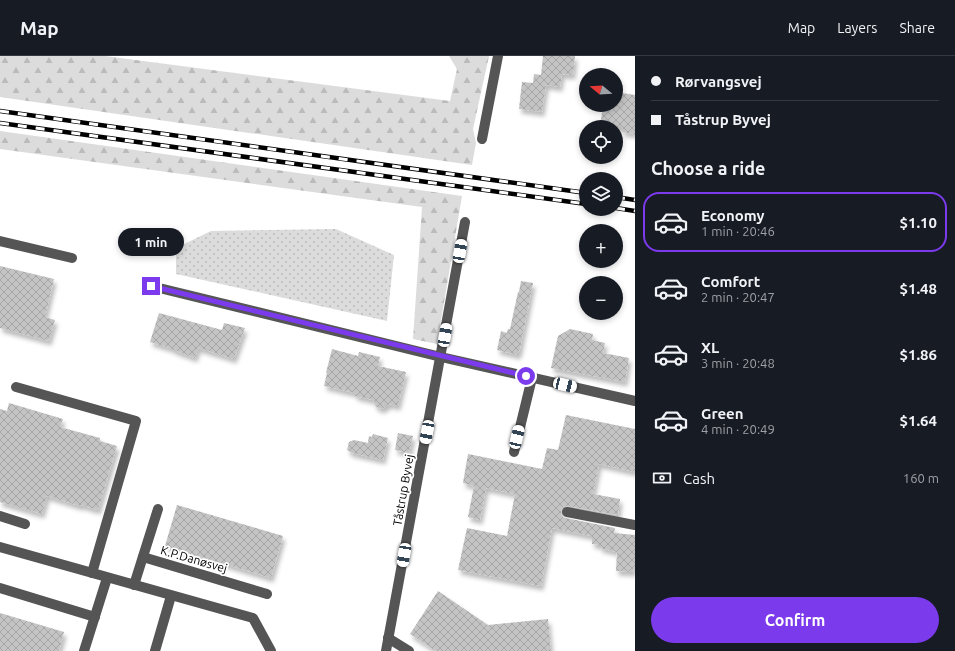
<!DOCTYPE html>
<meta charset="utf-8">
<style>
body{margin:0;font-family:Ubuntu,sans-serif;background:#242831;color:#f1f3f6;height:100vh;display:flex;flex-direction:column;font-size:15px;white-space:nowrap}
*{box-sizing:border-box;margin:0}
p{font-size:13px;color:#9ea1a6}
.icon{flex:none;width:22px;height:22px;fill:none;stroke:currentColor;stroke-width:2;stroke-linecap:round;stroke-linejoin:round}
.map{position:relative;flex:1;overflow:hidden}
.side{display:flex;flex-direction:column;background:#171b24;width:320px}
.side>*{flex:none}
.top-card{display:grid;align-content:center;height:88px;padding:0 16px;background:#171b24}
.needle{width:26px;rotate:288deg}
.tools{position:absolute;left:579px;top:12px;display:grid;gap:8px}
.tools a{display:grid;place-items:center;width:44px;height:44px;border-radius:50%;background:#171b24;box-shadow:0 2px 6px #0003;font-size:20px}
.end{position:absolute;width:18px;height:18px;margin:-9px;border:5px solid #7c3aed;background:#fff;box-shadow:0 0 0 2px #fff}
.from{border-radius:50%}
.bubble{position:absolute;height:28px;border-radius:14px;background:#171b24;box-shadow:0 2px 6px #0003;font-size:13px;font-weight:600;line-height:28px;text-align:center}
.car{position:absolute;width:12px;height:24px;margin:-12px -6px;border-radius:5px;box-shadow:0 0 3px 1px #0007;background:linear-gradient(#fff 24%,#345 0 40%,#fff 0 76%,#345 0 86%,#fff 0)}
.top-card b{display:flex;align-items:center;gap:14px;height:38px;font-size:15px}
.top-card b+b{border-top:1px solid #363941}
.top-card i{width:10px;height:10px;background:#f1f3f6}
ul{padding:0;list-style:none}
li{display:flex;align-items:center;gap:12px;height:60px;margin:0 8px 6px;padding:0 8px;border:2px solid transparent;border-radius:16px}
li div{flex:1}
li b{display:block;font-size:15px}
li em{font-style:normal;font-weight:600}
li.on{border-color:#7c3aed}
li>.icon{width:36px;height:36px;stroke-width:1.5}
h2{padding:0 16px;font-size:18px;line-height:48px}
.pay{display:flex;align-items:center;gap:10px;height:44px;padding:0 16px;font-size:15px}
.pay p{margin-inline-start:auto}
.primary-button{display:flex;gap:8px;margin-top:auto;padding:8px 16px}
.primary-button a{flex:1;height:46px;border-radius:24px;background:#7c3aed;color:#fff;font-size:16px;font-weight:600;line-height:46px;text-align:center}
header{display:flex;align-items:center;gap:24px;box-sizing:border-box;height:56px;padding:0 20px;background:#171b24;border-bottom:1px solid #363941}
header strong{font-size:19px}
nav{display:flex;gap:22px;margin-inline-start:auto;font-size:14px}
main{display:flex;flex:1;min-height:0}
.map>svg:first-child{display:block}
</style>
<header>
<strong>Map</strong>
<nav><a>Map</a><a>Layers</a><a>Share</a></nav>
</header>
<main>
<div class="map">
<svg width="635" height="595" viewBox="0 0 635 595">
<defs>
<pattern id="grass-dots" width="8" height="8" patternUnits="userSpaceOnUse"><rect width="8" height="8" fill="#dcdcdc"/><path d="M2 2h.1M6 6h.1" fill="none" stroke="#bbb" stroke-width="1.8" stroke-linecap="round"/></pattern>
<pattern id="forest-firs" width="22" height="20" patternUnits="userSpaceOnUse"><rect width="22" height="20" fill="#dcdcdc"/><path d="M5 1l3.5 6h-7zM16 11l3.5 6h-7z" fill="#bbb"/></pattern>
<pattern id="building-cross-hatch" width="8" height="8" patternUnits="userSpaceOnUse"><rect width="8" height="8" fill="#c4c4c4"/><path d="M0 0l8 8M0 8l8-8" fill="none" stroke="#a7a7a7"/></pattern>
<filter id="shadow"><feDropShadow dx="2.5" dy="4.5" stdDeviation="2" flood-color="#0004"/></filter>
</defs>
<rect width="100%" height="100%" fill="#fff"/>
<path fill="url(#grass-dots)" d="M336 173 394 199 387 265 176 218V192L211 175Z"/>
<g fill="url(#forest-firs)">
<path d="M0 0H105L450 45 457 13 449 0H489L473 73 476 87 472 109 0 41Z"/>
<path d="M0 75 462 140 437 288 413 283 422 151 0 93Z"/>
</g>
<g fill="url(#building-cross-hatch)" filter="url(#shadow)">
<path d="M543 0H575L573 19 562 18 560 31 546 29 542 56 519 53 522 26 533 27 534 18 541 19Z"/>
<path d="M616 36 635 39V78L622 76 623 71H600L603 49H616Z"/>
<path d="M0 210 54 223 45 261 55 264 49 285 0 272Z"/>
<path d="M521 225 533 227 520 293 518 299 497 294 501 275 507 277 508 273H510L518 236H519Z"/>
<path d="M159 257 222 274 224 267 245 272 234 303 198 292 195 302 173 294V293L150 286Z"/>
<path d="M570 273 593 278 592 284 605 287 603 297 629 302 625 326 551 312 558 280Z"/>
<path d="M332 293 358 300 359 296 380 301 378 310 406 316 398 350 389 348 382 353 376 351 373 344 355 340V337L324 330 327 317H326Z"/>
<path d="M9 347 63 363 60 371 100 382V385L117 390 98 454 81 449 80 450 47 440 42 458 0 446V353L7 355Z"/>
<path d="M566 359 635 373V416L599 408 593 438 620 443 618 459 568 450 562 451 561 455 562 461 566 462 615 472 614 477 635 479V510H634L633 516 616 515 617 496 600 492V489L592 488V480L552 472 541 530 458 514 467 472 507 480 515 438 486 432 480 464 468 461 474 430 463 427 468 398 542 413 547 392 558 394Z"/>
<path d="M398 377 413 380 409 397 395 394Z"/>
<path d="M373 378 388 382 383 404 352 397 347 394 349 386 354 384 368 387 369 380 372 381Z"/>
<path d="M177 449 283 480 271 522 165 490Z"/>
<path d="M438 535 488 569 548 563 551 595H436L410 578Z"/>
<path d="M0 557 64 576 59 595H0Z"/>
</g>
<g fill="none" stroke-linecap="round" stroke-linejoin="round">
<g stroke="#555" stroke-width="10">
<path d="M482 83 498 0"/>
<path d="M0 185 72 202"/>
<path d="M151 230 441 301 635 345"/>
<path d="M16 331 136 365 92 517"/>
<path d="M514 396 532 322"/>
<path d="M567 456 635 469"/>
<path d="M0 460 25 468"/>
<path d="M0 491 253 562 271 595"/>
<path d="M143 501 267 538"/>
<path d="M134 529 158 453"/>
<path d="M0 532 95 561"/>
<path d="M388 582 409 595"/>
<path d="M84 595 107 522"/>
<path d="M155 595 171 540"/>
<path d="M386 595 465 166"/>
</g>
<defs>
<g id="rail">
<path d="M0 55 586 137"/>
<path d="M0 67 586 148"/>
<path d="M616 141 635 144"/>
<path d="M616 152 635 155"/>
</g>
</defs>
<use href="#rail" stroke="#000" stroke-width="4.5"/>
<use href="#rail" stroke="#fff" stroke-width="3" stroke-dasharray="9" stroke-linecap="butt"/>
</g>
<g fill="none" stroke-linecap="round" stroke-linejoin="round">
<path stroke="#7c3aed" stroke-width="5" d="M151 230 526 320"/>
</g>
<g text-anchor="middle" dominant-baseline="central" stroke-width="3.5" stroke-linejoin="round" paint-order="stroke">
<g font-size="12" fill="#000" stroke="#fff">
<text transform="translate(403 434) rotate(-80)">Tåstrup Byvej</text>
<text transform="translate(194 503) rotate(16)">K.P.Danøsvej</text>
</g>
</g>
</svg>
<div class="tools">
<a><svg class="needle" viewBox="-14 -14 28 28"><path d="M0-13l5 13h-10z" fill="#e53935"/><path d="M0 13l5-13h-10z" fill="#9ea1a6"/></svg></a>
<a><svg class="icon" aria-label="locate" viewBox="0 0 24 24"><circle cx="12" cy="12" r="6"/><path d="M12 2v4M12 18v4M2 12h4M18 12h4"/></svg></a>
<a><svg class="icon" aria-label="layers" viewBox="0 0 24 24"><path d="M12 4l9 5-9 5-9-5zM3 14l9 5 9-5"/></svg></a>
<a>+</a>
<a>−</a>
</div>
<i class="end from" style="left:526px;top:320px"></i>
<i class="end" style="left:151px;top:230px"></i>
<div class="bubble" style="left:118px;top:172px;width:66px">1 min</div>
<i class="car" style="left:460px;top:195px;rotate:10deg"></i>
<i class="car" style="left:445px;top:279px;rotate:10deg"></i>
<i class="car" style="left:565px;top:329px;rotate:103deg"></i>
<i class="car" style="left:427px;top:376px;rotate:191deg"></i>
<i class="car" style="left:517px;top:381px;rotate:13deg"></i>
<i class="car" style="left:404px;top:499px;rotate:190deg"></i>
</div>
<section class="side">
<div class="top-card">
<b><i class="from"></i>Rørvangsvej</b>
<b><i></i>Tåstrup Byvej</b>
</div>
<h2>Choose a ride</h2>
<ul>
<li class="on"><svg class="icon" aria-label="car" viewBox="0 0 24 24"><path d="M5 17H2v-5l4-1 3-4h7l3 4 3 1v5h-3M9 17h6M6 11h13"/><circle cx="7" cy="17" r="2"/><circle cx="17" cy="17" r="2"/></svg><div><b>Economy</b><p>1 min · 20:46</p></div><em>$1.10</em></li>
<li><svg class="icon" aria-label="car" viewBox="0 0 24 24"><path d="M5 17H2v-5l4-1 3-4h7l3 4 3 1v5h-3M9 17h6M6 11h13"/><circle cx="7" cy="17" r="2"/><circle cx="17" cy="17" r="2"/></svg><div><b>Comfort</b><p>2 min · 20:47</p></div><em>$1.48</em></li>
<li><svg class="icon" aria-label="car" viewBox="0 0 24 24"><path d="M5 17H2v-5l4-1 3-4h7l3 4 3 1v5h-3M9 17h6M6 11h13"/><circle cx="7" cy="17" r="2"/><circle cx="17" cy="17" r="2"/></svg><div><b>XL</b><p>3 min · 20:48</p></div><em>$1.86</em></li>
<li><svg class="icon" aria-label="car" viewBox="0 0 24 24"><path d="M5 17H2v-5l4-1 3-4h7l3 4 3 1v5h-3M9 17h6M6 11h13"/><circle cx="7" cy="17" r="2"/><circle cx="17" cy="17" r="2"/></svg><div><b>Green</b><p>4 min · 20:49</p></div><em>$1.64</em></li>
</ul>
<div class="pay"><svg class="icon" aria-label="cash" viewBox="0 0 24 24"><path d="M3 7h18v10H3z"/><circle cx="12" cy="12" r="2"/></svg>Cash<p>160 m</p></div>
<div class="primary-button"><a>Confirm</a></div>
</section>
</main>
